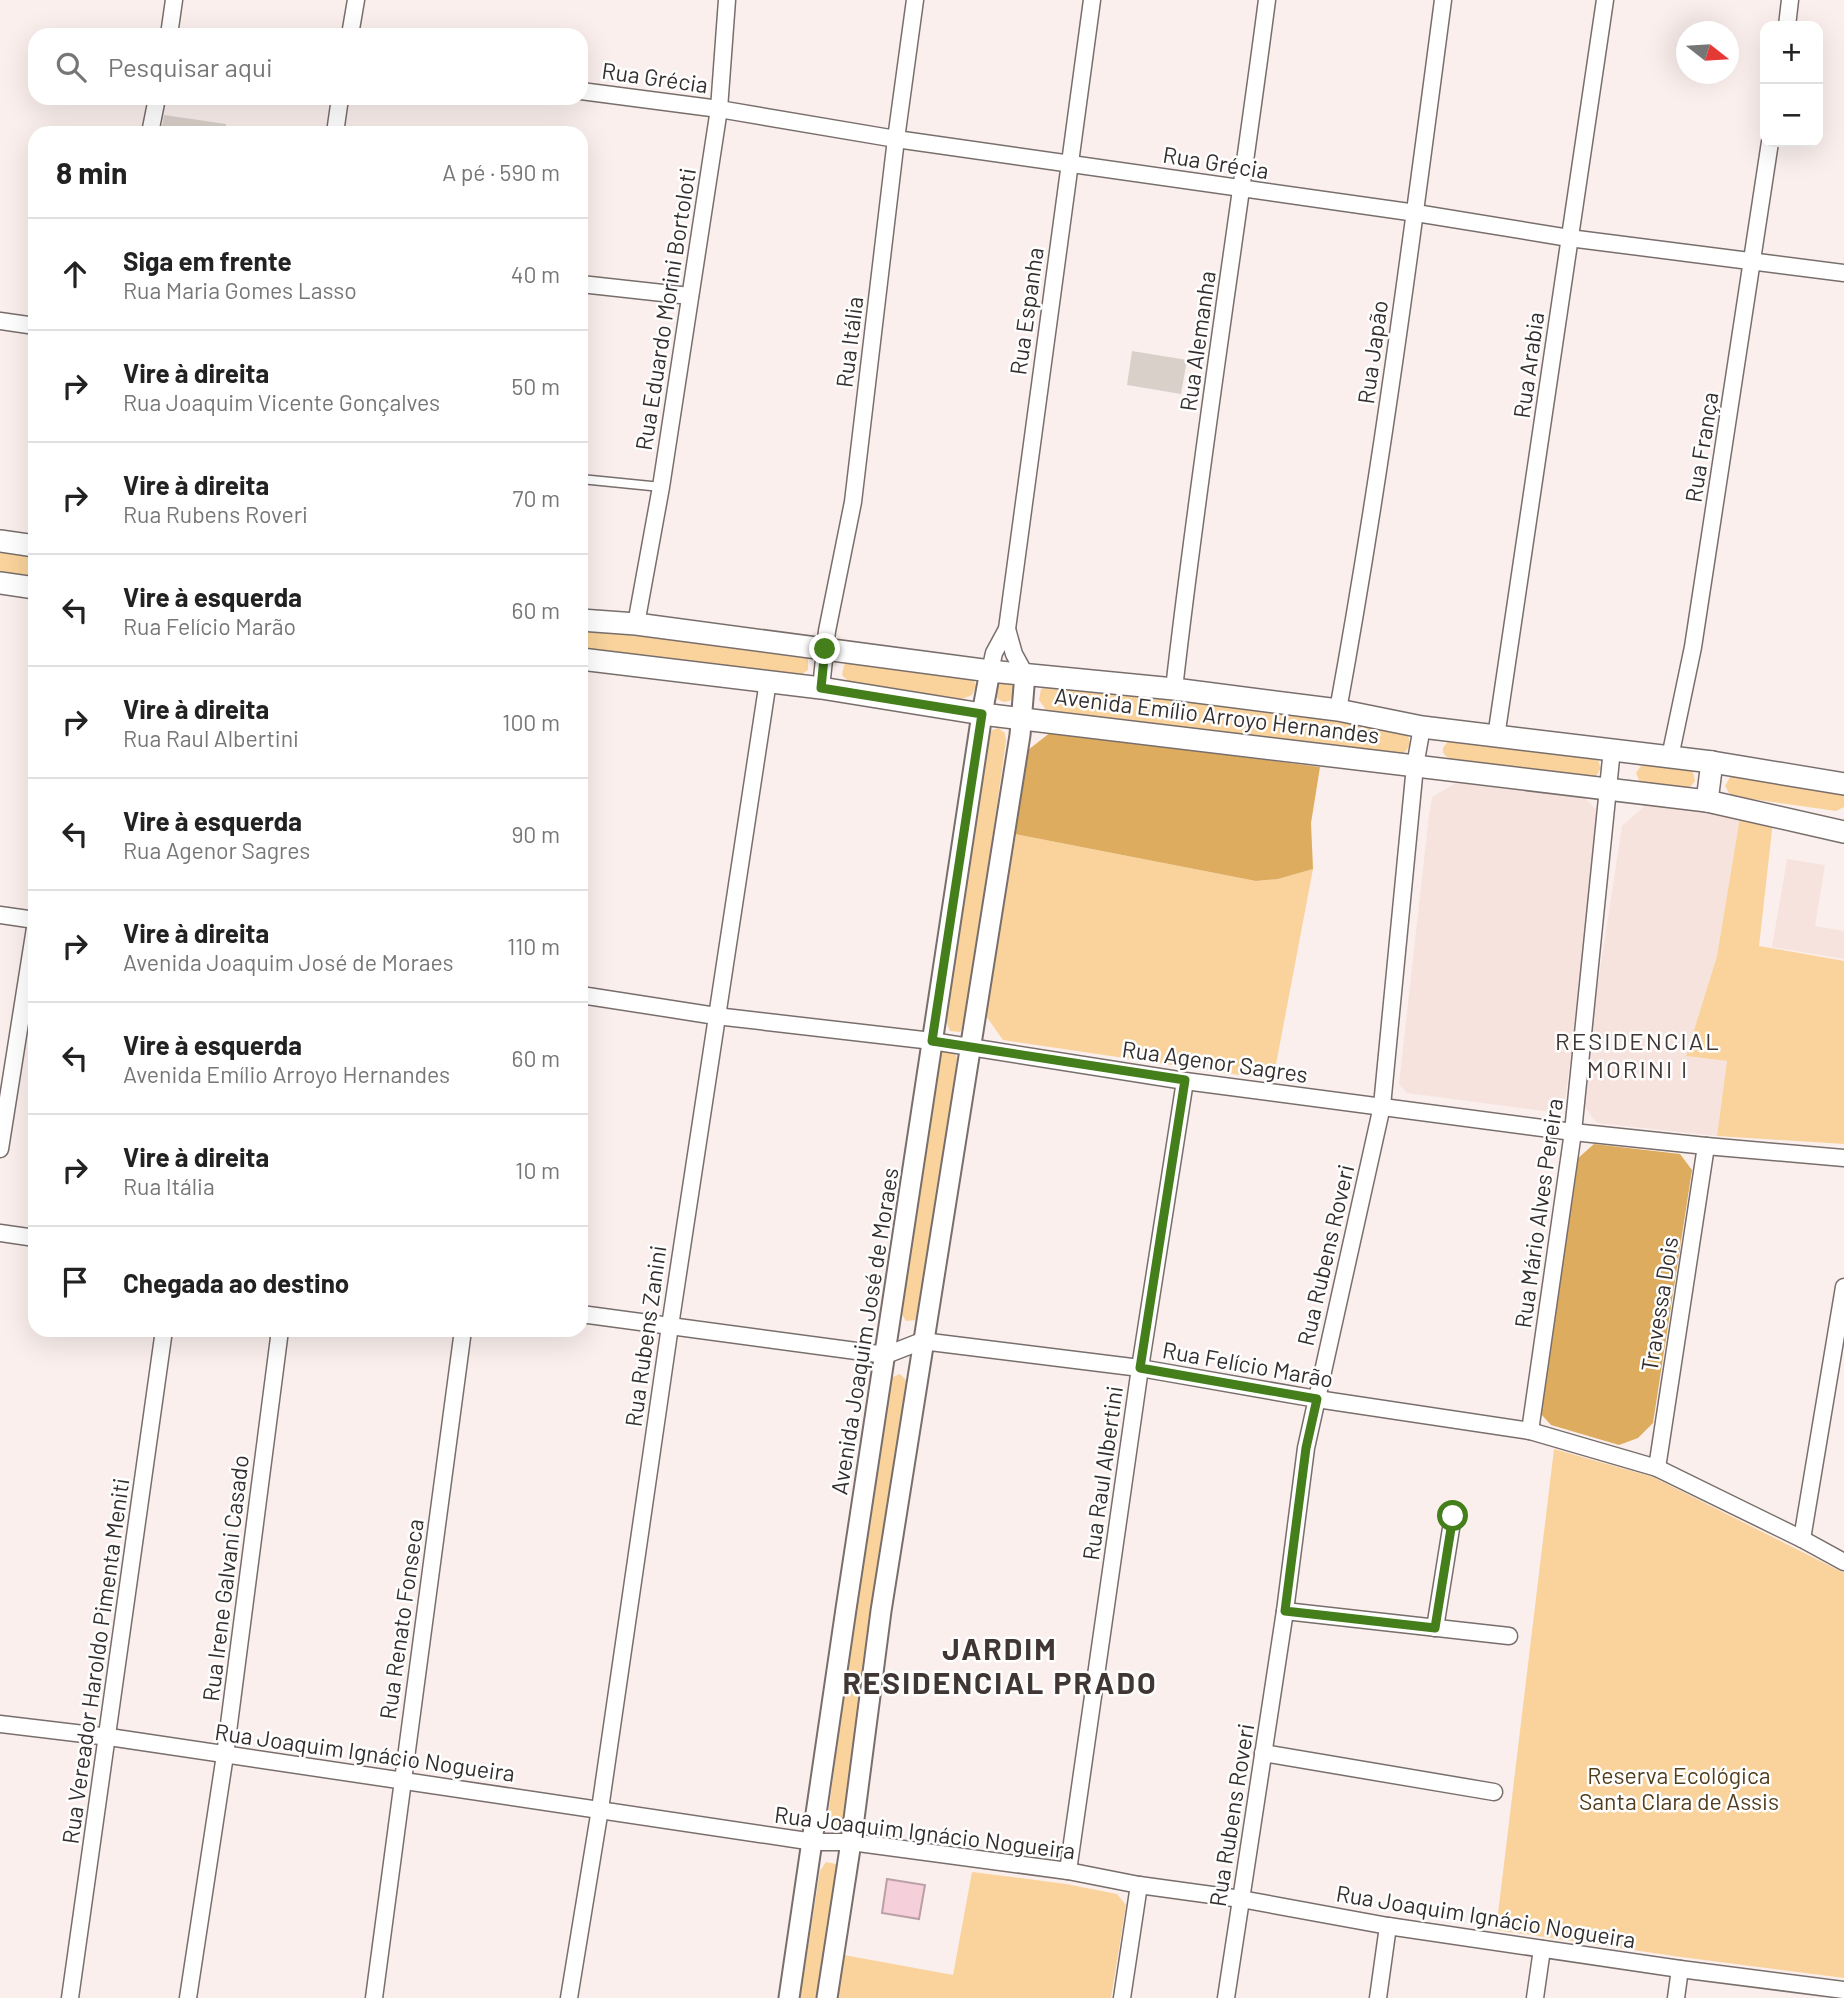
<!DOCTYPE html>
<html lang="pt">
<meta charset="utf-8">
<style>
:root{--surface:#fff;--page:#f6f6f6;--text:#222;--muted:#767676;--line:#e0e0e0}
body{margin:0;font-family:Barlow,sans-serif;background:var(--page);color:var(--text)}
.controls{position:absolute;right:21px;top:21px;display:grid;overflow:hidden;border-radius:14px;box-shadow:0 7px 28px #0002}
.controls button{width:63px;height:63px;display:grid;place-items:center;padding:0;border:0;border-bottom:2px solid var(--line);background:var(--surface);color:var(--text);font:35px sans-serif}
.compass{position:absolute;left:1676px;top:21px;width:63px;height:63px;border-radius:50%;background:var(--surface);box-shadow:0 7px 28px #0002;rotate:107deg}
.stop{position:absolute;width:21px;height:21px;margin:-16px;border:5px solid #447f1b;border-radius:50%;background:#fff}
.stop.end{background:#447f1b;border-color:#fff;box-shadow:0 2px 7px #0008}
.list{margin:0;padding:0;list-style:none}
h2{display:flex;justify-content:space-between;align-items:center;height:91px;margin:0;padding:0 28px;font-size:30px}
h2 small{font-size:23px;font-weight:400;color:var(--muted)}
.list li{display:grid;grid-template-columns:46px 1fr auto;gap:21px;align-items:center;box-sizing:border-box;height:112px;padding:0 28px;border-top:2px solid var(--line)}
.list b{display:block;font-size:26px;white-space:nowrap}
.list p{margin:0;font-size:23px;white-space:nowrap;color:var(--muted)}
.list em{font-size:23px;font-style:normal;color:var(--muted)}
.icon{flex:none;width:38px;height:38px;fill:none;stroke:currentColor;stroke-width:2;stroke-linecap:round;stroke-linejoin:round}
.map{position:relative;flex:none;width:1844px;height:1998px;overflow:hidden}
.search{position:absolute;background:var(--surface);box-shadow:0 7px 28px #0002;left:28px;top:28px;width:560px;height:77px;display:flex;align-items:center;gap:18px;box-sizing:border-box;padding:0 24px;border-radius:21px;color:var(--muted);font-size:26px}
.panel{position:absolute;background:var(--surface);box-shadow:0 7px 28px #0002;left:28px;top:126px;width:560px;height:1211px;border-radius:21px}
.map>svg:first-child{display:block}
.built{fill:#f7e3dd}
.green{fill:#f9d39b}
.forest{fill:#ddac5e}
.water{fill:#f5cfda;stroke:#bb9fa6;stroke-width:2}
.building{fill:#d9d0ca}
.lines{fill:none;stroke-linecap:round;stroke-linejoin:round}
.service-casing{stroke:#786e6b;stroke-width:11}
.minor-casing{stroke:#786e6b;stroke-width:19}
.tertiary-casing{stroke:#786e6b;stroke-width:23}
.secondary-casing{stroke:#786e6b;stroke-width:24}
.service{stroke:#fff;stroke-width:8}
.minor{stroke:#fff;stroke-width:16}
.tertiary{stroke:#fff;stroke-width:19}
.secondary{stroke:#fff;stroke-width:21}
.route{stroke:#447f1b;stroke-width:9}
.labels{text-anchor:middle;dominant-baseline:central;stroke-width:5;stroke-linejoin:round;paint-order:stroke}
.street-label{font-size:23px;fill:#342f2e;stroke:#fff}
.park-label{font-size:23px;fill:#513c1b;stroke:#fff}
.neighbourhood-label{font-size:24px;letter-spacing:2px;fill:#403735;stroke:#fff}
.district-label{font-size:30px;font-weight:bold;letter-spacing:2px;fill:#403735;stroke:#fff}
</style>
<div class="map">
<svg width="1844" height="1998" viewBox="0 0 1844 1998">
<rect width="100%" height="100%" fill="#faefec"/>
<g class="built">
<polygon points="1456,783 1583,796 1603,817 1565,1100 1551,1112 1407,1093 1399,1084 1429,815 1432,797"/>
<polygon points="1647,804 1740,817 1717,956 1686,1056 1727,1061 1717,1136 1597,1123 1583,1105 1591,1029 1622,826"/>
<polygon points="1787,859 1825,865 1815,926 1844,931 1844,959 1772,947"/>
</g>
<g class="green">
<polygon points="0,552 35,556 35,579 0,575"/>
<polygon points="594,626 797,652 808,659 808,670 799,676 593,653 581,646 582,634"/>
<polygon points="848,661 972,676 976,686 972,695 962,699 851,684 842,675 844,665"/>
<circle cx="1005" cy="692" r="10"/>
<path d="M1050,684L1337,718L1407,734C1412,743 1409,751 1400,755L1052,712L1046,710L1039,700L1041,689Z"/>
<polygon points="998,728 1005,733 1006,741 966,1024 960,1032 950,1031 946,1021 986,737 988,732"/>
<polygon points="1449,740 1597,758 1601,768 1596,776 1592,777 1451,761 1443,753 1443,748"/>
<polygon points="1645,764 1689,770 1693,772 1695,781 1688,790 1641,784 1636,773 1641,766"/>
<polygon points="1735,775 1844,792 1844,807 1836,811 1731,796 1725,786 1730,777"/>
<polygon points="1740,817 1773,821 1759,946 1844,961 1844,1144 1717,1136 1727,1061 1686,1056 1717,956"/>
<polygon points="1015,834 1256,881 1278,879 1313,869 1273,1080 1003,1040 986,1016"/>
<polygon points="944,1048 954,1050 957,1059 919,1315 916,1320 906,1321 901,1313 939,1057"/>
<polygon points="900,1374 907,1381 907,1386 846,1819 838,1826 829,1821 828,1816 855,1610 890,1378"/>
<polygon points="1554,1449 1653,1477 1844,1573 1844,1978 1681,1957 1496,1930"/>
<polygon points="826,1862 836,1864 838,1868 819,1998 800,1998 820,1871"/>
<polygon points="972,1872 1066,1884 1117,1894 1126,1905 1111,1998 838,1998 844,1955 953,1975"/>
</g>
<g class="forest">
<polygon points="1051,732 1320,767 1311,823 1313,869 1278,879 1256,881 1015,834 1028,750"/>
<polygon points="1594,1144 1680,1154 1692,1170 1653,1423 1638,1438 1619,1445 1551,1425 1540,1413 1576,1160"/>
</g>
<polygon class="water" points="887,1879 925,1885 919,1919 882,1913"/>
<g class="building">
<polygon points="164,115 226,124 225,133 161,133"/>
<polygon points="1132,351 1187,360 1181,394 1127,385"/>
</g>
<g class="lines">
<g class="service-casing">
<polyline id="service" points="581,479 661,487"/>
</g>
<g class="minor-casing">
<g id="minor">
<polyline points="1787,26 1790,0"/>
<polyline points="169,35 174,0"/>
<polyline points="350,35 356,0"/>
<polyline points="581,91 719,109 896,139 1416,213 1569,238 1844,273"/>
<polyline points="150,133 157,98"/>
<polyline points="335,133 340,98"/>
<polyline points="581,284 690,296"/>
<polyline points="0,321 35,326"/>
<polyline points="636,624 661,487 719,109 727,0"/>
<polyline points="1007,629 1014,654 1025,674"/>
<polyline points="990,671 994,653 1007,629 1092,0"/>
<polyline points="821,688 827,631 853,502 896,139 915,0"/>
<path d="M1174,689C1200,459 1237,230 1267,0"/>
<path d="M1338,710C1381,475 1412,237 1443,0"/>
<polyline points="1496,737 1605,0"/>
<polyline points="1670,757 1693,647 1770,142"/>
<polyline points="0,915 35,920"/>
<polyline points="581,995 716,1016 932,1041 1185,1081 1573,1132 1706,1146 1844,1158"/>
<polyline points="0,1149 35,928"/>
<polyline points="0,1233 35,1238"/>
<polyline points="581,1314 886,1355 922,1341 1140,1368 1317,1399 1530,1431 1657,1468 1802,1539 1844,1562"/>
<polyline points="1530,1431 1573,1132 1612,749"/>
<polyline points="1657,1468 1706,1146"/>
<polyline points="1802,1539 1844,1287"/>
<polyline points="1285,1611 1509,1636"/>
<polyline points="1435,1628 1453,1516"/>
<polyline points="0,1724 109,1737 814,1842 851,1842 1068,1871 1139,1885 1241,1899 1388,1926 1680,1969 1844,1990"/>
<polyline points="1263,1753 1494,1792"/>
<polyline points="1068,1871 1140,1368 1185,1081"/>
<polyline points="70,1998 164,1330"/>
<polyline points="188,1998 225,1755 280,1330"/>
<polyline points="374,1998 463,1330"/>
<polyline points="569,1998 600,1809 670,1326 768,681"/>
<polyline points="1122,1998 1139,1885"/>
<polyline points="1226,1998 1285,1611 1306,1448 1382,1106 1415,766 1422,727"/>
<polyline points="1378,1998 1388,1926"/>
<polyline points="1535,1998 1542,1949"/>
<polyline points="1676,1998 1680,1969"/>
</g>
</g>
<g class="tertiary-casing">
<g id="tertiary">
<polyline points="789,1998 846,1609 982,714 990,671"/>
<polyline points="827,1998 851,1842 881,1611 1020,735 1025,674"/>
</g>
</g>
<g class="secondary-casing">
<g id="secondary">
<polyline points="0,541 35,546"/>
<polyline points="0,583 35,588"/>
<polyline points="581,620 636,624 990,671 1174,689 1338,710 1422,727 1712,762 1844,784"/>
<polyline points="581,659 821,688 982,714 1707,801 1844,832"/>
<polyline points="1707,801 1712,762"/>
</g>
</g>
<use href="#service" class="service"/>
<use href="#minor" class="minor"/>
<use href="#tertiary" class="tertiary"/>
<use href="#secondary" class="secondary"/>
</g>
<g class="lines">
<polyline class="route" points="825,649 821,688 982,714 932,1041 1185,1080 1140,1368 1317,1399 1306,1448 1285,1611 1435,1628 1453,1516"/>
</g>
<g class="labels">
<g class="street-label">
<text transform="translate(655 77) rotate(8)">Rua Grécia</text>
<text transform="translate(1216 162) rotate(9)">Rua Grécia</text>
<text transform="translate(665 309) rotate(-81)">Rua Eduardo Morini Bortoloti</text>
<text transform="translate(1026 311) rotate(-82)">Rua Espanha</text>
<text transform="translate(1197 341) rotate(-82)">Rua Alemanha</text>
<text transform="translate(849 342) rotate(-83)">Rua Itália</text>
<text transform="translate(1372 352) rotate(-82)">Rua Japão</text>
<text transform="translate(1528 365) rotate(-82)">Rua Arabia</text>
<text transform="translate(1701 447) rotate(-81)">Rua França</text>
<text transform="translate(1217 715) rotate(7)">Avenida Emílio Arroyo Hernandes</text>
<text transform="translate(1215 1061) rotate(8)">Rua Agenor Sagres</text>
<text transform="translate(1538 1213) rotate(-82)">Rua Mário Alves Pereira</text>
<text transform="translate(1325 1255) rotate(-77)">Rua Rubens Roveri</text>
<text transform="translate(1659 1304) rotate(-81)">Travessa Dois</text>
<text transform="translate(864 1331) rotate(-81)">Avenida Joaquim José de Moraes</text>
<text transform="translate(645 1336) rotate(-82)">Rua Rubens Zanini</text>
<text transform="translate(1248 1364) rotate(10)">Rua Felício Marão</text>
<text transform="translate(1102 1473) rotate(-82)">Rua Raul Albertini</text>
<text transform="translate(225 1578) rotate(-83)">Rua Irene Galvani Casado</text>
<text transform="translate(401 1619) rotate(-82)">Rua Renato Fonseca</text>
<text transform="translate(95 1661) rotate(-82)">Rua Vereador Haroldo Pimenta Meniti</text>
<text transform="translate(365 1752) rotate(8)">Rua Joaquim Ignácio Nogueira</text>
<text transform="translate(1231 1815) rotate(-81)">Rua Rubens Roveri</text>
<text transform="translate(925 1832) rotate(7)">Rua Joaquim Ignácio Nogueira</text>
<text transform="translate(1486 1916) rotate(9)">Rua Joaquim Ignácio Nogueira</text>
</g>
<g class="park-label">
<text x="1679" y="1775">Reserva Ecológica<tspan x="1679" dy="26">Santa Clara de Assis</tspan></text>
</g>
<g class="neighbourhood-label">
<text x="1638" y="1040">RESIDENCIAL<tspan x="1638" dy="28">MORINI I</tspan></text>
</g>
<g class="district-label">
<text x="1000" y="1648">JARDIM<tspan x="1000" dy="34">RESIDENCIAL PRADO</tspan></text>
</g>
</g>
</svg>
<div class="controls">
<button>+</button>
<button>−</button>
</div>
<svg class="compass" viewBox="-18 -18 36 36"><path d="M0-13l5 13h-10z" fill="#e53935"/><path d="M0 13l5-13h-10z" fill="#767676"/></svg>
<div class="stop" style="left:1453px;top:1516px"></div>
<div class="stop end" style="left:825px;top:649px"></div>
<div class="search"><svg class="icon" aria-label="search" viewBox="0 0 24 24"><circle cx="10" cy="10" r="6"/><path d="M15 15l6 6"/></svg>Pesquisar aqui</div>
<section class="panel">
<h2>8 min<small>A pé · 590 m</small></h2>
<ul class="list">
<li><svg class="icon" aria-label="ahead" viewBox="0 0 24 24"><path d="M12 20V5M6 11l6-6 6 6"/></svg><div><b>Siga em frente</b><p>Rua Maria Gomes Lasso</p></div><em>40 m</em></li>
<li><svg class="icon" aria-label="right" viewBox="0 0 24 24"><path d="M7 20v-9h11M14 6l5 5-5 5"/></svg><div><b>Vire à direita</b><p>Rua Joaquim Vicente Gonçalves</p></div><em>50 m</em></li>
<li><svg class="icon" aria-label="right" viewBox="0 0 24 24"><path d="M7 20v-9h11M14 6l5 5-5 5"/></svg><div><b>Vire à direita</b><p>Rua Rubens Roveri</p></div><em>70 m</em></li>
<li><svg class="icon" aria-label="left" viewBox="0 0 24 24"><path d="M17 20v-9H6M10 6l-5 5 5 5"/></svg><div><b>Vire à esquerda</b><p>Rua Felício Marão</p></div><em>60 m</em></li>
<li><svg class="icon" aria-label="right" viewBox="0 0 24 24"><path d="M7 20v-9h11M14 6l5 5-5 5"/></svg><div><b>Vire à direita</b><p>Rua Raul Albertini</p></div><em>100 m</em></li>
<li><svg class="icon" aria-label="left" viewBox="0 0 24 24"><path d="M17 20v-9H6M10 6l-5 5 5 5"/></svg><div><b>Vire à esquerda</b><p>Rua Agenor Sagres</p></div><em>90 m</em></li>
<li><svg class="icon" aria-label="right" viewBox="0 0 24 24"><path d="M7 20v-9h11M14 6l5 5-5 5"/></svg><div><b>Vire à direita</b><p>Avenida Joaquim José de Moraes</p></div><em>110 m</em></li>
<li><svg class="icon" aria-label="left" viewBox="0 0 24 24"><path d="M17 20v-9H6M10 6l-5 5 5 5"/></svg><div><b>Vire à esquerda</b><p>Avenida Emílio Arroyo Hernandes</p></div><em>60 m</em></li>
<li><svg class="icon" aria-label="right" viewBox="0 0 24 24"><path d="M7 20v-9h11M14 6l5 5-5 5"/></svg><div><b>Vire à direita</b><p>Rua Itália</p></div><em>10 m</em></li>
<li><svg class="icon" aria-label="arrive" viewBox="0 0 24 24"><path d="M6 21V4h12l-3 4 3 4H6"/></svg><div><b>Chegada ao destino</b></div></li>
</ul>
</section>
</div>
